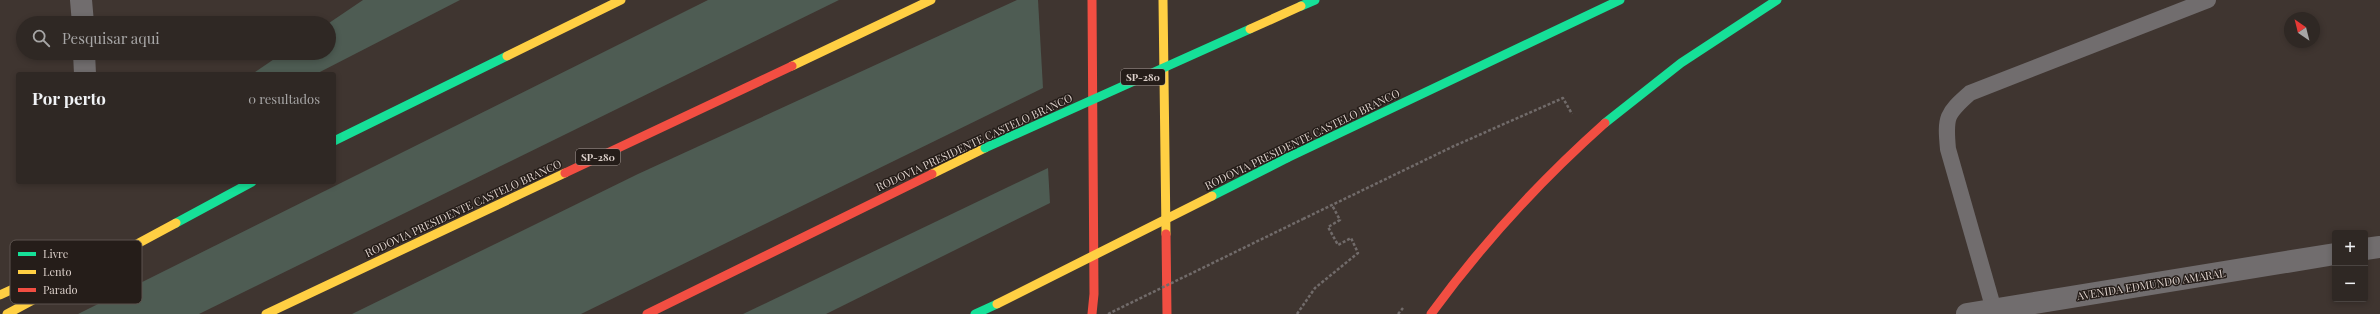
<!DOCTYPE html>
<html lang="pt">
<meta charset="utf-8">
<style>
:root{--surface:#2f2824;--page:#37302c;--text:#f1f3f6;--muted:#a7a6a6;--line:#4a4441}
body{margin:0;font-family:"Playfair Display",serif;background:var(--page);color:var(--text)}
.controls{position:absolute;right:12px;bottom:12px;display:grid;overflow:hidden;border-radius:4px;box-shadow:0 2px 6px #0003}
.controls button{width:36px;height:36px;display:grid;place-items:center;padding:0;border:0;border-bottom:1px solid var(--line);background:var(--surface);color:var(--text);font:20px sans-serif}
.compass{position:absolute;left:2284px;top:12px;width:36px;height:36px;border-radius:50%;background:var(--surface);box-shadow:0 2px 6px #0003;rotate:325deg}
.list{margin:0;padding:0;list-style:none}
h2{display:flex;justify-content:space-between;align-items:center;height:52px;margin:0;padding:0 16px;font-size:17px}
h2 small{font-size:13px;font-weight:400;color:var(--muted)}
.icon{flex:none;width:22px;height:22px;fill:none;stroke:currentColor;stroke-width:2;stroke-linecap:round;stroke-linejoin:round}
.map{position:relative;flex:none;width:2380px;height:314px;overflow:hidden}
.search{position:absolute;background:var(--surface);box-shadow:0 2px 6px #0003;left:16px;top:16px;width:320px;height:44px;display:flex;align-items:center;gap:10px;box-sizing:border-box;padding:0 14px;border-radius:22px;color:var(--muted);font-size:15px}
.panel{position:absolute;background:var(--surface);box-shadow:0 2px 6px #0003;left:16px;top:72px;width:320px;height:112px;border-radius:4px}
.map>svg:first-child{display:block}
.green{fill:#4e5c53}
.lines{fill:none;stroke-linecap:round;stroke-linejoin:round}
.path{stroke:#716b6a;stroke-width:2.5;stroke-dasharray:3 2;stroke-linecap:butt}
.lane{stroke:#716d6e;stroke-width:16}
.street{stroke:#716d6e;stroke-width:22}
.fast{stroke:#16e098;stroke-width:9}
.slow{stroke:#ffcf43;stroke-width:9}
.jam{stroke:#f24e42;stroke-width:9}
.path-bridge{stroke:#716b6a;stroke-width:2.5;stroke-dasharray:3 2;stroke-linecap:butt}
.fast-bridge{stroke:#16e098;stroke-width:9}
.slow-bridge{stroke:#ffcf43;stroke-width:9}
.labels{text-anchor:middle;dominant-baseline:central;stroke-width:3;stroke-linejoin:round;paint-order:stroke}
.shield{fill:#251d19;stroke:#a69b96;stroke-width:1}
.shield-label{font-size:10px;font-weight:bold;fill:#ddd1cb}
.street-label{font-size:11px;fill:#ddd1cb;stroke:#251d19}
.key{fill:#251d19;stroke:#5c534e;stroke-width:1}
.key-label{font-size:11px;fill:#ddd1cb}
</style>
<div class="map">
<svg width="2380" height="314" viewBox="0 0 2380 314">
<rect width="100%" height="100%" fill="#3f3530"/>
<g class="green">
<polygon points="363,0 460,0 316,74 252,74 283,53 329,53 329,23"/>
<polygon points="708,0 839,0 199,314 78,314"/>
<polygon points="1017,0 1038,0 1043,88 581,314 352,314 638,174"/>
<polygon points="1048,168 1050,203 826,314 743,314"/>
</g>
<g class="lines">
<g class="path">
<polyline points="1303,219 1454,146 1563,98 1572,114"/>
<polyline points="1297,314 1315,288 1358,253 1351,238 1338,245 1328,227 1340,220 1332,205"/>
<polyline points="1398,314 1403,308"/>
</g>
<path class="lane" d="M1994,310L1948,149C1945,117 1946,114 1970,93L2208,0"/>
<g class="street">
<polyline points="81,0 83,23"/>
<polyline points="84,53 85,74"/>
<polyline points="2365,249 2380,247"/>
<polyline points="1967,314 2335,254"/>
</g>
<g class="fast">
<polyline points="1301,6 1315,0"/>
<polyline points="1605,123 1681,63 1777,0"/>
<polyline points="334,141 507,56"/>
<polyline points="1287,158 1620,0"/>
<polyline points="176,223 252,182"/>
<polyline points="975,314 997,304"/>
</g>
<g class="slow">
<polyline points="1163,0 1166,234"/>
<polyline points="507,56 621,0"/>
<polyline points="792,66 931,0"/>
<polyline points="932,174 985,148"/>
<polyline points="0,295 94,252"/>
<polyline points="7,314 176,223"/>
<polyline points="266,314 565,173"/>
</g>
<g class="jam">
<polyline points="1092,0 1094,294 1092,314"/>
<polyline points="565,173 792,66"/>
<polyline points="1166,234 1167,314"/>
<polyline points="647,314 932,174"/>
<path d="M1431,314C1482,244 1540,181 1605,123"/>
</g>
<polyline class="path-bridge" points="1108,314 1303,219"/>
<g class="fast-bridge">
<polyline points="985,148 1250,29"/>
<polyline points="1212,196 1287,158"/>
</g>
<g class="slow-bridge">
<polyline points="1250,29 1301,6"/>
<polyline points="997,304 1212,196"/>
</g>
</g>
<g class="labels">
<g class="shield">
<rect x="1121" y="69" width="44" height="16" rx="3"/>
<rect x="576" y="149" width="44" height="16" rx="3"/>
</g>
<g class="shield-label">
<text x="1143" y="77">SP-280</text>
<text x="598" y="157">SP-280</text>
</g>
<g class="street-label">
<text transform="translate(1302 139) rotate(-26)">RODOVIA PRESIDENTE CASTELO BRANCO</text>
<text transform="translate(974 142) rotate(-25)">RODOVIA PRESIDENTE CASTELO BRANCO</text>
<text transform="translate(463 208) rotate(-25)">RODOVIA PRESIDENTE CASTELO BRANCO</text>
<text transform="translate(2151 284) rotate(-9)">AVENIDA EDMUNDO AMARAL</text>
</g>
</g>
<rect x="10" y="240" width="132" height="64" rx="6" class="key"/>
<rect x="18" y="252" width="18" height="4" fill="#16e098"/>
<rect x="18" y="270" width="18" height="4" fill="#ffcf43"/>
<rect x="18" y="288" width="18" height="4" fill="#f24e42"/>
<g class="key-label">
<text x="43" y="258">Livre</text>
<text x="43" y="276">Lento</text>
<text x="43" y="294">Parado</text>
</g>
</svg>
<div class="controls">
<button>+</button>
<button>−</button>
</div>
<svg class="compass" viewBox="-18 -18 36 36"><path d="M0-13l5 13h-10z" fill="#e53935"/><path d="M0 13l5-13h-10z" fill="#a7a6a6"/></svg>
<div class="search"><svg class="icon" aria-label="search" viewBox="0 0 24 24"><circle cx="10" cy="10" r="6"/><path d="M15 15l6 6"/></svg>Pesquisar aqui</div>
<section class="panel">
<h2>Por perto<small>0 resultados</small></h2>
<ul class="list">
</ul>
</section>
</div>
